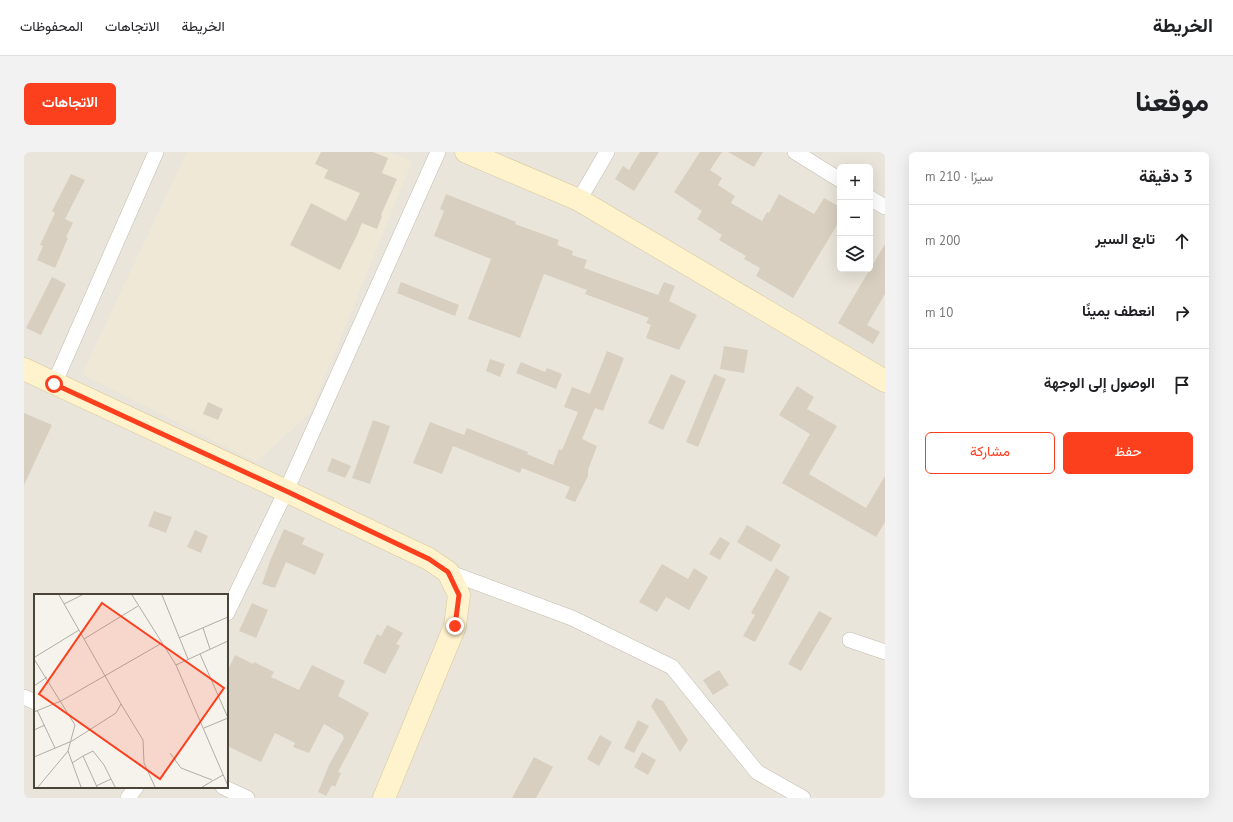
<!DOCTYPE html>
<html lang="ar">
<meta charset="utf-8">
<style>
:root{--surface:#fff;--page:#f2f2f2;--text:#202124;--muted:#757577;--line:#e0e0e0;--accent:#fc3f1d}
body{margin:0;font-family:"PT Sans",Vazirmatn,sans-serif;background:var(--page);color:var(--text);direction:rtl}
.controls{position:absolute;right:12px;top:12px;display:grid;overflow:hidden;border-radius:6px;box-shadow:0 4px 16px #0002}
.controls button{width:36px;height:36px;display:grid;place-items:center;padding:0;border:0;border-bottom:1px solid var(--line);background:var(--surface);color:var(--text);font:20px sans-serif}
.stop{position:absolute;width:12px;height:12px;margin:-9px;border:3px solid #fc3f1d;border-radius:50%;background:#fff}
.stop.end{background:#fc3f1d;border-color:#fff;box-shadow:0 1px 4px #0008}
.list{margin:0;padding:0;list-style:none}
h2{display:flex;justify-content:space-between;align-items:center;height:52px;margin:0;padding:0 16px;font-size:17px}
h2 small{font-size:13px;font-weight:400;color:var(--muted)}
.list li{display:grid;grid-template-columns:26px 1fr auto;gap:12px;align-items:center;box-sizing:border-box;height:72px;padding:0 16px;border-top:1px solid var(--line)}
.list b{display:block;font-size:15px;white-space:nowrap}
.list em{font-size:13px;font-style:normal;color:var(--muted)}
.actions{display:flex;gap:8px;padding:12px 16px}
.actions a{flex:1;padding:9px 0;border:1px solid var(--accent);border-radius:6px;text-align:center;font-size:14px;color:var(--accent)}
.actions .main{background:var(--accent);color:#fff}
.icon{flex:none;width:22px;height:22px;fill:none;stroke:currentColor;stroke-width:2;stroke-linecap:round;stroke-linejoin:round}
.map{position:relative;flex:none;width:861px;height:646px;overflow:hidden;direction:ltr;border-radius:6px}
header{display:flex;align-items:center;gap:24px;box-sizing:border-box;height:56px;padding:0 20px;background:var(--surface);border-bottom:1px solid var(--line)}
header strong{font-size:19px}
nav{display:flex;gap:22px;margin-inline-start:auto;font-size:14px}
.intro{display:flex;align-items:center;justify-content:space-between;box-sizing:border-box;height:96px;padding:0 24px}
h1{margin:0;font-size:28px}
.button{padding:10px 18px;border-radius:6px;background:var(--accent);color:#fff;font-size:14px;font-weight:700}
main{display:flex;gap:24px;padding:0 24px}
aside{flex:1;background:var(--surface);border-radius:6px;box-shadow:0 4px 16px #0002}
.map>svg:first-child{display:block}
.residential{fill:#eae5da;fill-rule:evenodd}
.education{fill:#efe8d6}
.building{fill:#d8cfc1}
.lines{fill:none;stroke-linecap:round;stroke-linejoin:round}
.street-casing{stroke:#c2bbae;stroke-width:16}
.secondary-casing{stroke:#d6c79b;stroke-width:23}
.street{stroke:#fff;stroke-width:15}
.secondary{stroke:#fff3cd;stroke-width:22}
.route{stroke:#fc3f1d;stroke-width:5}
.inset-road{fill:none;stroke:#b2ada4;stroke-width:1}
.view{fill:#fc3f1d;fill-opacity:0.15;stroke:#fc3f1d;stroke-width:2}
.inset-edge{fill:none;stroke:#4b4439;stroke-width:2}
</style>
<header>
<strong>الخريطة</strong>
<nav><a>الخريطة</a><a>الاتجاهات</a><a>المحفوظات</a></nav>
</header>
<div class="intro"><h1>موقعنا</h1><a class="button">الاتجاهات</a></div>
<main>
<aside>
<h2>3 دقيقة<small>سيرًا · 210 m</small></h2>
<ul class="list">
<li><svg class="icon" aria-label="ahead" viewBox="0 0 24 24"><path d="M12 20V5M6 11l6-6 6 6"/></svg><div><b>تابع السير</b></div><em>200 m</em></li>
<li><svg class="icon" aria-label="right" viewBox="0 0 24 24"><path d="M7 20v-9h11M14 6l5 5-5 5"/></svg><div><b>انعطف يمينًا</b></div><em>10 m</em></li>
<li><svg class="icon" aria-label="arrive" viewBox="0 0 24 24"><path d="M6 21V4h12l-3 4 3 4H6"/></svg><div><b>الوصول إلى الوجهة</b></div></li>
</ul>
<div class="actions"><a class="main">حفظ</a><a>مشاركة</a></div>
</aside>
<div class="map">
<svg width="861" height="646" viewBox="0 0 861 646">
<rect width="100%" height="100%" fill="#f6f3ec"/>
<path class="residential" d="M0,0H861V646H0ZM816,15H846V117H816ZM11,443H203V635H11Z"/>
<polygon class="education" points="163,0 366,0 388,10 286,261 232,310 58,222"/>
<g class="building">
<polygon points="297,0 349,0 364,6 358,21 373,27 357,63 358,64 353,77 338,71 333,83 316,118 266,93 287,51 322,69 323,66 324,66 336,41 300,26 304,18 291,12"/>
<polygon points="616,0 635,0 610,39 591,27 599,14 605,18"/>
<polygon points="676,0 698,0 686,18 698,26 694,33 711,44 707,51 738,69 743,60 745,61 755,42 790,62 800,46 816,55 816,68 769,146 732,124 736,116 720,107 722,104 695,88 698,83 673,67 678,59 650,40"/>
<polygon points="704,0 739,0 730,15"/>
<polygon points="47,22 61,28 41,67 49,71 42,85 44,86 31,116 13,108 19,94 16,93 31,61 28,59"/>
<polygon points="422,42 492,70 491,72 535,88 533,93 549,99 548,103 563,108 560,116 634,143 640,130 651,134 645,149 673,163 655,198 622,186 627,173 622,171 625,166 561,142 563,138 520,122 496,186 444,167 467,107 410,84 420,59 416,57"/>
<polygon points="861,92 861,142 843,173 856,180 849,192 814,171"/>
<polygon points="28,125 42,132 17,183 2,176"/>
<polygon points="377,130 435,153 431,164 373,141"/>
<polygon points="700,194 724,198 720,221 696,217"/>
<polygon points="583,199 600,206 579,259 571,256 558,287 573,294 564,318 564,324 551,350 541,346 546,335 498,316 496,321 429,294 418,322 389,311 406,270 440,283 443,276 504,300 503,302 529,313 535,297 538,298 554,260 540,255 548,235 566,242"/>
<polygon points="466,207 481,212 476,225 462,219"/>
<polygon points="497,210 521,220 523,216 538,222 532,237 492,221"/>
<polygon points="647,222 662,229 639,278 624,271"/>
<polygon points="690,222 702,227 674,295 662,290"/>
<polygon points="773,234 790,245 783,257 813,274 785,322 842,356 861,324 861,370 852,385 758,331 786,282 755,263"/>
<polygon points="184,250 199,257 194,268 179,262"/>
<polygon points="0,261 28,273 0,333"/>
<polygon points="349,268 366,274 346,332 328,326"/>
<polygon points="308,306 327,314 321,326 303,319"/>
<polygon points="130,359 148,365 142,381 124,374"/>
<polygon points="723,373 757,393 747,410 713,390"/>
<polygon points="260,377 281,386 278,392 300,402 291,423 262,410 251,436 238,432 246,409"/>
<polygon points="171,378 184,384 177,401 163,395"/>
<polygon points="696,385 706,391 696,408 685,402"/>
<polygon points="638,412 664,427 670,416 684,425 665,458 642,445 633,460 615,450"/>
<polygon points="752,416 766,425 731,490 719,484 731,463 727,461"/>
<polygon points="228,451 244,458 232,486 215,479"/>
<polygon points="795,459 808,466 777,519 764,512"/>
<polygon points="363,473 379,481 372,492 376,494 361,522 339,511 353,482 357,484"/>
<polygon points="211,503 229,512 230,510 250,520 247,525 275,538 288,513 321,529 314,544 345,561 314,620 317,621 311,635 308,633 302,644 294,640 305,613 320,586 319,585 319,583 300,572 285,601 269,595 271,591 251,581 237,610 203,594 203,520"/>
<polygon points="695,518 705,533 689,543 679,528"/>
<polygon points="632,546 639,549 664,588 656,600 627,554"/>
<polygon points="614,568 625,574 610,601 600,596"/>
<polygon points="576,583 588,590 575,614 563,607"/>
<polygon points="618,600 632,608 624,623 610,615"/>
<polygon points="510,605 529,615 512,646 488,646"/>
</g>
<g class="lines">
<g class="street-casing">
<g id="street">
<polyline points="771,0 816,28"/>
<polyline points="846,46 861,55"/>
<polyline points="555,48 583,0"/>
<polyline points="30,232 132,0"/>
<polyline points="424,420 548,466 648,515 733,620 779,646"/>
<polyline points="203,461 262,339 414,0"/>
<polyline points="826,488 861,500"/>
<polyline points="0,545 11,550"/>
<polyline points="199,635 223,646"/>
<polyline points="104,646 112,635"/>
</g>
</g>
<g class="secondary-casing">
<g id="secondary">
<polyline points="442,0 555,48 861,229"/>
<polyline points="0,217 262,339 405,407 424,420 435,443 431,474 360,646"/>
</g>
</g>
<use href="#street" class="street"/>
<use href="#secondary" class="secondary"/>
</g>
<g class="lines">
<polyline class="route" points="30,232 262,339 405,407 424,420 435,443 431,474"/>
</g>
<g transform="translate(10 442)">
<rect width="194" height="194" fill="#f6f3ec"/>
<path class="inset-road" d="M98,1L142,71L194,192M128,1L154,65M30,10L48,1M169,34L176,55M145,44L194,23M50,45L104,12M166,60L194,124M1,63L45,36M0,65L41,131L34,157L4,193M142,71L194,47M0,92L13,83M87,110L109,146L110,169L121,193M3,116L21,154M0,118L27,107L128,49M170,134L194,124M0,136L11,131M34,157L47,193M136,159L147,174L178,186M0,163L38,147L82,119L87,110L25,1M38,169L49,162M62,192L77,185M63,193L49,162L59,157L70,171L81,193M168,193L189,181"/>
<path class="view" d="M68,9L190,94L126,185L5,100Z"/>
<rect width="194" height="194" class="inset-edge"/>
</g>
</svg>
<div class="controls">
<button>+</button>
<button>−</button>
<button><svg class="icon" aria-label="layers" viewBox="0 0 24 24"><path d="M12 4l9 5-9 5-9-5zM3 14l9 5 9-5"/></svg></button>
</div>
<div class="stop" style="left:30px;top:232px"></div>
<div class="stop end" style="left:431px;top:474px"></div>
</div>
</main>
